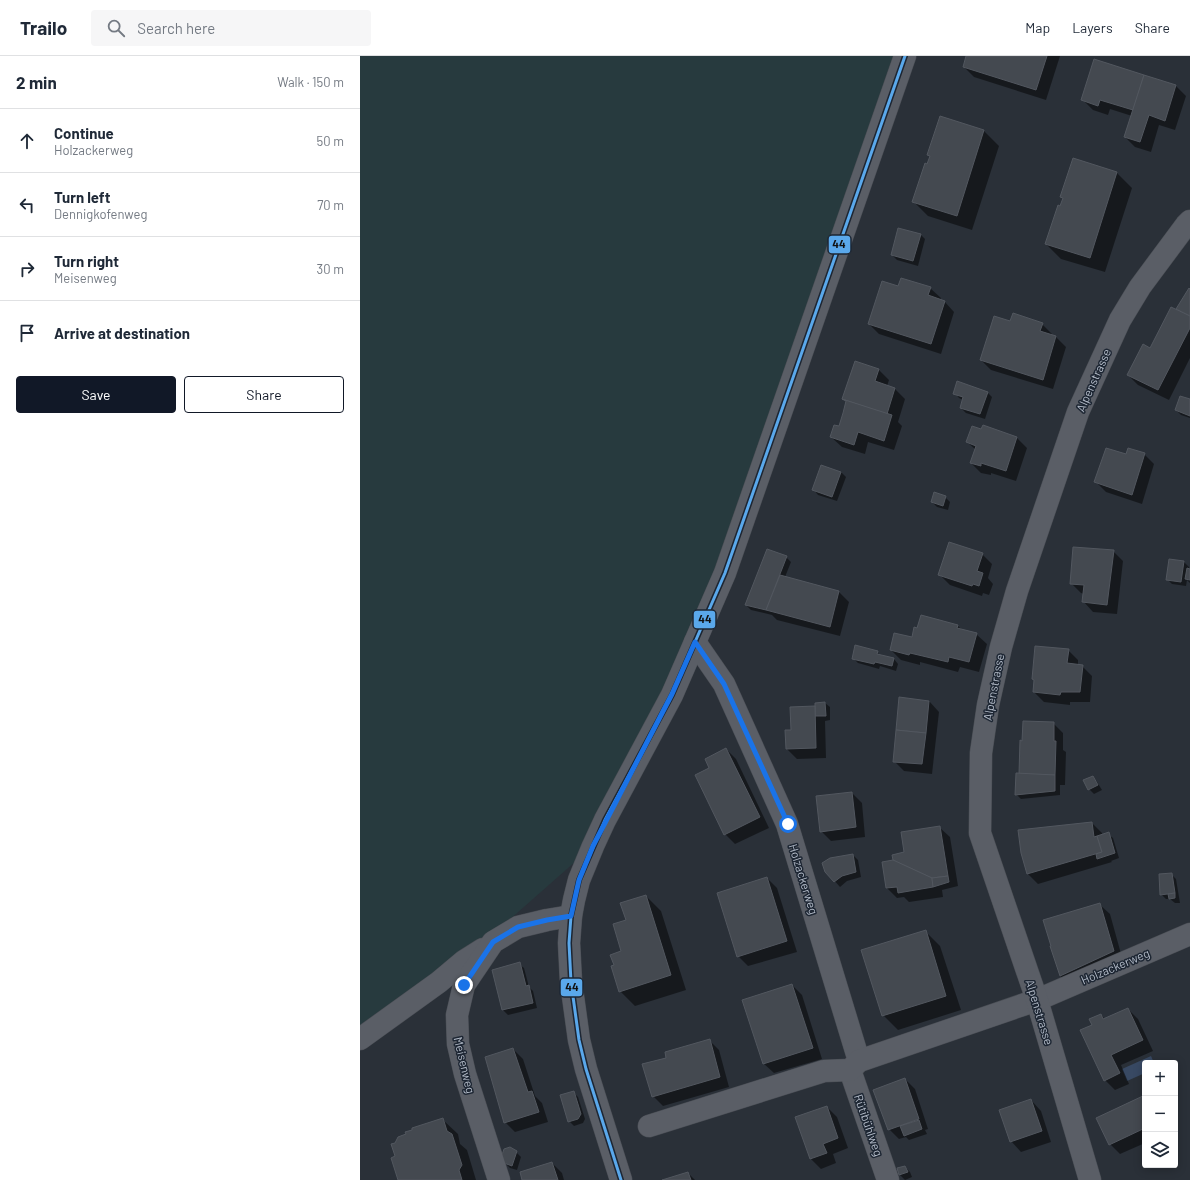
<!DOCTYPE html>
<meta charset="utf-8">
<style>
:root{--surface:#fff;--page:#f6f6f7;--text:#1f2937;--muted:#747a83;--line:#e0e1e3;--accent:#111827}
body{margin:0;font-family:Barlow,sans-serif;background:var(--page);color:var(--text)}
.controls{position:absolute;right:12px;bottom:12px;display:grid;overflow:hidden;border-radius:4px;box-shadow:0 2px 10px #0003}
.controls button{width:36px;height:36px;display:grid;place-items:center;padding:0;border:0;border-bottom:1px solid var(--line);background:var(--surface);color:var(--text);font:20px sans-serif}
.stop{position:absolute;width:12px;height:12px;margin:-9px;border:3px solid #1a73e8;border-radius:50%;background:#fff}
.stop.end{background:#1a73e8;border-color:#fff;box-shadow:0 1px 4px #0008}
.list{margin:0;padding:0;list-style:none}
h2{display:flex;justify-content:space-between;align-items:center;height:52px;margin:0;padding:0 16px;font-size:17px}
h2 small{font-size:13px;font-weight:400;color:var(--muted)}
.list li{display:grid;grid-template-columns:26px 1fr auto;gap:12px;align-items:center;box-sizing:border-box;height:64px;padding:0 16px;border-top:1px solid var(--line)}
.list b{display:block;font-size:15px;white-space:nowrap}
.list p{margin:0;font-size:13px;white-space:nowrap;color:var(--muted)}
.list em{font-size:13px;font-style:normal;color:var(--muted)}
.actions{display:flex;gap:8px;padding:12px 16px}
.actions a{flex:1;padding:9px 0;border:1px solid var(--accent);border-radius:4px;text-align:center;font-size:14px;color:var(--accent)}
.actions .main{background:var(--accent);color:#fff}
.icon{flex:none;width:22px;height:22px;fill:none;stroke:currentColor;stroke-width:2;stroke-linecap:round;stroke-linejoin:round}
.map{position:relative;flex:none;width:830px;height:1124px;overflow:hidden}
header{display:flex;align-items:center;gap:24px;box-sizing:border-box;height:56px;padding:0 20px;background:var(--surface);border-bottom:1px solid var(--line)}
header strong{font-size:19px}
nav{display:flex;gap:22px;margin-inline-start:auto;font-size:14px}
.search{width:280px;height:36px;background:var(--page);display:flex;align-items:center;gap:10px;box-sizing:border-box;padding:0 14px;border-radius:4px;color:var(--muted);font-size:15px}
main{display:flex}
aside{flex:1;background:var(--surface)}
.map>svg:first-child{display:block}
.green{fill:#273a3e}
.water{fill:#384963}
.shadow{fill:#0007}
.building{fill:#444950;stroke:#52575f}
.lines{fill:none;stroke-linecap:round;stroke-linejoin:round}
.minor-casing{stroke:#484c53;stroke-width:23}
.minor{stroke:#5a5e66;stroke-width:22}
.bus-1-casing{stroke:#1d2633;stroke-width:6}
.bus-1{stroke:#5aa8eb;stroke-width:3}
.route{stroke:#1a73e8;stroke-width:5}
.labels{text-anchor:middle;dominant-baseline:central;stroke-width:3;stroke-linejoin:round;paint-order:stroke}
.street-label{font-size:12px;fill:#b4bcc9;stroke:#1d2633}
.line-badge{stroke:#1d2633;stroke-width:1.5}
.pale-badge-label{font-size:11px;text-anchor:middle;font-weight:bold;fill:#111}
</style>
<header>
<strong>Trailo</strong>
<div class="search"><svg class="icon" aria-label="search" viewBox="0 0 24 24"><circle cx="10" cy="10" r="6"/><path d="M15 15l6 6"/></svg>Search here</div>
<nav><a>Map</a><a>Layers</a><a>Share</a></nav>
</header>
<main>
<aside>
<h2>2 min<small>Walk · 150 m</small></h2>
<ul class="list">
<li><svg class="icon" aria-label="ahead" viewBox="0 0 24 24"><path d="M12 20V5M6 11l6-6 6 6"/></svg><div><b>Continue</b><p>Holzackerweg</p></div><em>50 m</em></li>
<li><svg class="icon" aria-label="left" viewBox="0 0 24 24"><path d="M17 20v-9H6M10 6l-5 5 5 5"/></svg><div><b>Turn left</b><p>Dennigkofenweg</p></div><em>70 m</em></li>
<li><svg class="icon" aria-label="right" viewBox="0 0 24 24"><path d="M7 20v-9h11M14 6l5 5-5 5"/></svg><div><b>Turn right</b><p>Meisenweg</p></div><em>30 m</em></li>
<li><svg class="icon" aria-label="arrive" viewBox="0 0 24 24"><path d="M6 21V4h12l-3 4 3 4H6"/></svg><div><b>Arrive at destination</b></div></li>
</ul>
<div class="actions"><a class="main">Save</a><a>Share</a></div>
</aside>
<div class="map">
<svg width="830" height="1124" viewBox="0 0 830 1124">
<rect width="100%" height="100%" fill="#2a3038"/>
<polygon class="green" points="0,0 543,0 385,462 233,790 79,926 0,980"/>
<polygon class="water" points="791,1000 794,1007 785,1007 785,1017 767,1025 762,1013"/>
<g class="shadow">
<polygon points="607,0 700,0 686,44 614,21 604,11"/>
<polygon points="816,30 826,40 815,74 799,69 791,96 775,91 765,81 772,60 750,53 748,59 733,54 723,44"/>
<polygon points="580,61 624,75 639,90 612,174 568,160 554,146 571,101 568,98"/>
<polygon points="713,103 757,117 772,132 745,216 701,203 686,188 701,151 704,143 701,141"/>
<polygon points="560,178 565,183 558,210 537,204 532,199"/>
<polygon points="539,231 570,232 581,242 580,244 584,245 594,256 581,298 519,278 509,268"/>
<polygon points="829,234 830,235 830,302 809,344 778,329 768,319 791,293"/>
<polygon points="651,267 682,268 692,278 692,280 696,281 706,291 693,333 631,314 621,304"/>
<polygon points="519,314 529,324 527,330 535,333 545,343 538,366 542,370 534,394 508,386 505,398 482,391 471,381 479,371 487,347 483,343"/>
<polygon points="627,336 632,341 625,363 606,357 601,352 603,344 599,342 595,337"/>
<polygon points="830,345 830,362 821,359 816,354"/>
<polygon points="623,370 657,382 667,392 656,425 631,417 631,419 621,417 611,407 616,394 607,386 622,374"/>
<polygon points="784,398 794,408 782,448 746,436 736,426 767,400"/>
<polygon points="481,416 486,421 477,445 458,439 454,434"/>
<polygon points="585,441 590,446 588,454 577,451 572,446"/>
<polygon points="753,495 763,505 757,558 733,556 723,545 724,538 721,537 711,527"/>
<polygon points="622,498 632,508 628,522 633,528 629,539 623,537 622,540 590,529 580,519"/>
<polygon points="426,501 431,506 425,521 479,536 489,546 480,580 417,564 412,559 391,554 386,549"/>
<polygon points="810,504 824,506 829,511 830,527 827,524 826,530 812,528 807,523"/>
<polygon points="597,569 602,574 616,578 627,588 619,616 600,611 598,616 560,606 560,609 541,604 531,594 552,582"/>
<polygon points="708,594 718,604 718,609 722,610 732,620 730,646 710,646 710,649 684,646 674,636 675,625 673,623"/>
<polygon points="517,596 520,599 534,603 538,608 536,615 520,610 519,613 498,607 493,602"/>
<polygon points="569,645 579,656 572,718 544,715 534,705"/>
<polygon points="465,647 470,651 470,664 465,665 466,702 437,703 427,693 432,674 456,651"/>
<polygon points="693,667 703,677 703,694 706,696 705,729 700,729 700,739 661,743 656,738 660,719 663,686"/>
<polygon points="366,693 376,703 409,772 375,788 365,778 351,713"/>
<polygon points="733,721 737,726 742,734 734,738 729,733"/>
<polygon points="492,737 502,747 505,781 471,785 461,775"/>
<polygon points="732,767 742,777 742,779 748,778 753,782 759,802 751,805 752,806 678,828 668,818"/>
<polygon points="579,771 590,781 598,830 582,834 583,841 549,846 544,841 537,842 527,832 523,807 534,805"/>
<polygon points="493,799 498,804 501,821 487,825 480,831 466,815"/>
<polygon points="811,818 816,823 820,847 815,847 810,843 806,843 801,838"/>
<polygon points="407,822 417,832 437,896 388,910 378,900"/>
<polygon points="286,840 301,855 326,934 275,950 260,935 255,910 263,896 267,865"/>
<polygon points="739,848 750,858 763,905 711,930 700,920"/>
<polygon points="565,875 580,890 601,954 538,974 523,959"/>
<polygon points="159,908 164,912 169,931 173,935 177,952 148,959 143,954"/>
<polygon points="432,929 442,939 462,1003 414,1017 403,1007"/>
<polygon points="768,953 778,963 793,995 761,1009 769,1028 755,1034 745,1024 733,969 741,959 745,963"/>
<polygon points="349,984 359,994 369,1031 303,1050 293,1040 308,1002"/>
<polygon points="153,993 163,1003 175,1040 182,1047 188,1066 155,1076 145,1066"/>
<polygon points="545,1023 555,1033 568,1073 565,1074 567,1078 549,1084 546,1081 539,1083 529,1073"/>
<polygon points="213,1036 218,1041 225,1063 223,1067 214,1070 209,1065"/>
<polygon points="785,1040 785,1087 760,1098 750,1088"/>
<polygon points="671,1044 681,1055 691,1086 661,1096 651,1085"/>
<polygon points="467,1051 477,1061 488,1092 473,1098 476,1107 461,1113 451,1103"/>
<polygon points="83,1064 98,1078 100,1088 107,1094 116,1124 39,1124"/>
<polygon points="156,1096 161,1101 157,1114 150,1112 145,1107"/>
<polygon points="192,1107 202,1117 204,1124 163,1124"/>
<polygon points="545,1111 550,1116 552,1121 545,1124 540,1119 538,1113"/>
<polygon points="328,1117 335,1124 305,1124"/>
</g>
<g class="building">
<polygon points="606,0 687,0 676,34 603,11"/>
<polygon points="734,3 784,19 773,54 740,44 738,50 721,44"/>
<polygon points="784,19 816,29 805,65 789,59 780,86 764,81"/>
<polygon points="580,60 624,74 597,160 552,146 565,107 567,108 570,100 567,99"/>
<polygon points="713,102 757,116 730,202 685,188 698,149 700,150 703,142 700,141"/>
<polygon points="538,172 561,178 553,205 531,199"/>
<polygon points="541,222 571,231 568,239 585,245 571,288 508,268 522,225 538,230"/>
<polygon points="829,232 830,233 830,260 816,253"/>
<polygon points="811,251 830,260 830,272 798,334 767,319 783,288 790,292"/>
<polygon points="653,257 683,267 680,275 696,280 683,324 620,304 634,260 650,265"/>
<polygon points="495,305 519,313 515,325 535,332 527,358 482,343"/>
<polygon points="597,325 628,336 620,358 600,352 603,341 593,338"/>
<polygon points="820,340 830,343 830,360 815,354"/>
<polygon points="482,343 532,359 524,385 498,376 494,389 470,381 474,369 479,370 483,357 486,345"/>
<polygon points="623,369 657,381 646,415 621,407 621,410 610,407 616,390 606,386 612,370 621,373"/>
<polygon points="746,392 766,398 768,392 785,397 772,439 734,426"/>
<polygon points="461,409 481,416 472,441 452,434"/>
<polygon points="574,436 586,440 583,450 571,446"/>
<polygon points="589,486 623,497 617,515 623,517 619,530 613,528 612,530 578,519"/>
<polygon points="713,491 754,494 747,549 722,546 724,529 710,528"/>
<polygon points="407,493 427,500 406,554 385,549"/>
<polygon points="809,503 824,505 821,526 806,524"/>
<polygon points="827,512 830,513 830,524 825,523"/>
<polygon points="420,519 479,535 470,571 406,554"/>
<polygon points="561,559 598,569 597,572 617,577 609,606 589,601 588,606 550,597 549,599 530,594 534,577 552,581 554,571 557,572"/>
<polygon points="495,589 518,595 517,598 534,602 532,610 515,606 514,608 492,603"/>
<polygon points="675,590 709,593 707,607 723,609 720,636 701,636 700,639 673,636 674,624 672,623"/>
<polygon points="539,641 569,645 566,677 536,674"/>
<polygon points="465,646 466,660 455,660 455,647"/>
<polygon points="455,650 456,692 426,693 425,674 431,674 430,651"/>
<polygon points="663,665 694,666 694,685 696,685 695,719 659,718 660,684 662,685"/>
<polygon points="536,674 566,677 562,708 533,706"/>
<polygon points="366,692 400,761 364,779 335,719 349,712 345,703"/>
<polygon points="656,717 695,719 695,735 655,739"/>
<polygon points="733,720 738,729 728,734 723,724"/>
<polygon points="492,736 496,771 460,776 456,740"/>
<polygon points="732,766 734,781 737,780 742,796 667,818 661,797 658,774"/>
<polygon points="580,770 588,820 572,822 533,804 532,799 544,796 541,776"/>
<polygon points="749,776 755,797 737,803 736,798 742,796 737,780"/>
<polygon points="493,798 496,816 482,820 474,826 465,816 462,807 470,802"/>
<polygon points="533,804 572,822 573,831 538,837 537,831 526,832 522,806"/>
<polygon points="812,817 815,837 800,839 799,818"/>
<polygon points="588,820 589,826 573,831 572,822"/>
<polygon points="407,821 427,885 377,901 357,837"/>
<polygon points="815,837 815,842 809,843 808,838"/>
<polygon points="286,839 311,919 259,936 251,910 254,909 250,899 261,895 253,868 266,864 260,847"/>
<polygon points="740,847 754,895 700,920 690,890 691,890 683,864"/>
<polygon points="566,874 586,940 522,960 501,894"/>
<polygon points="160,906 166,930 169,929 173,947 142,954 132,914"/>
<polygon points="432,928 453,992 403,1008 382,944"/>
<polygon points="768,952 783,984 751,999 760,1017 744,1025 720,974 732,969 729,963 741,958 743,963"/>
<polygon points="350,983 360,1021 292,1041 282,1008 306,1002 305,996"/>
<polygon points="153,992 168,1036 172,1035 179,1056 144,1067 125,1001"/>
<polygon points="545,1022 559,1063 528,1074 513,1034"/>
<polygon points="214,1035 221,1058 218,1063 208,1066 200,1039"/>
<polygon points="785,1039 785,1072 749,1089 736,1062"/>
<polygon points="671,1043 682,1075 650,1086 639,1054"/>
<polygon points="467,1050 478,1082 463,1088 467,1097 450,1103 435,1061"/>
<polygon points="83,1062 87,1075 92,1078 102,1109 99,1114 102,1124 38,1124 31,1102 35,1100 31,1088 35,1087 38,1081 46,1078 45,1076 52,1074 52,1072"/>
<polygon points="559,1064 562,1073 544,1080 540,1070"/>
<polygon points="150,1091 157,1095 152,1110 144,1107 142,1099 144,1093"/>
<polygon points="192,1106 198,1124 162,1124 160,1116"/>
<polygon points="545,1110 548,1116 539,1119 537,1112"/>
<polygon points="328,1116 331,1124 302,1124"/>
</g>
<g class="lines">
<g class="minor-casing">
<g id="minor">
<polyline points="335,586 364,628 427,768 499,1005"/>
<polyline points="0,983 79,926 104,905 123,893"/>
<polyline points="490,1014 528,1124"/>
<polyline points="289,1070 464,1015 490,1014 499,1005 677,944 830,878"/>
<polyline points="139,1124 105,1018 98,988 97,959 104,929 133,886 158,871 187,864 211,860"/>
<polyline points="261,1124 226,1013 219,984 211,926 209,887 211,860 214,844 219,824 233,790 245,764 312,639 365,517 545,0"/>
<polyline points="730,1124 677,944 620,777 621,697 628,649 641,591 657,535 718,356 760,264 780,231 826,169 830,165"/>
</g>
</g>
<use href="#minor" class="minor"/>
<g class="bus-1-casing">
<polyline id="bus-1" points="261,1124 226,1013 219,984 211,926 209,887 211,860 219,824 245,764 312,639 365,517 545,0"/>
</g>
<use href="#bus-1" class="bus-1"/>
</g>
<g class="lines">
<polyline class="route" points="104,929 133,886 158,871 187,864 211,860 219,824 233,790 312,638 335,586 364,628 428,768"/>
</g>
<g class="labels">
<g class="street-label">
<text transform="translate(733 324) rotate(-66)">Alpenstrasse</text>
<text transform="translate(633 631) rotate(-79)">Alpenstrasse</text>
<text transform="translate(444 823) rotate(73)">Holzackerweg</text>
<text transform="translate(755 910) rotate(-23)">Holzackerweg</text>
<text transform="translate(680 956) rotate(73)">Alpenstrasse</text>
<text transform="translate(105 1009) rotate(77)">Meisenweg</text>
<text transform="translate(509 1069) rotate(71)">Rütibühlweg</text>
</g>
</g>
<g class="line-badge">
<rect x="468" y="179" width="23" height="19" rx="4" fill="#5aa8eb"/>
<rect x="333" y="554" width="23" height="19" rx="4" fill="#5aa8eb"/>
<rect x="200" y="922" width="23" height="19" rx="4" fill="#5aa8eb"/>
</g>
<g class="pale-badge-label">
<text x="479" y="192">44</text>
<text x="345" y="567">44</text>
<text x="212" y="935">44</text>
</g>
</svg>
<div class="controls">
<button>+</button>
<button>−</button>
<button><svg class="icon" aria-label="layers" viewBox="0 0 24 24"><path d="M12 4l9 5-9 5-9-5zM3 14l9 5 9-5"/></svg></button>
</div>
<div class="stop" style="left:428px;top:768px"></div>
<div class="stop end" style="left:104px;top:929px"></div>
</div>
</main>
